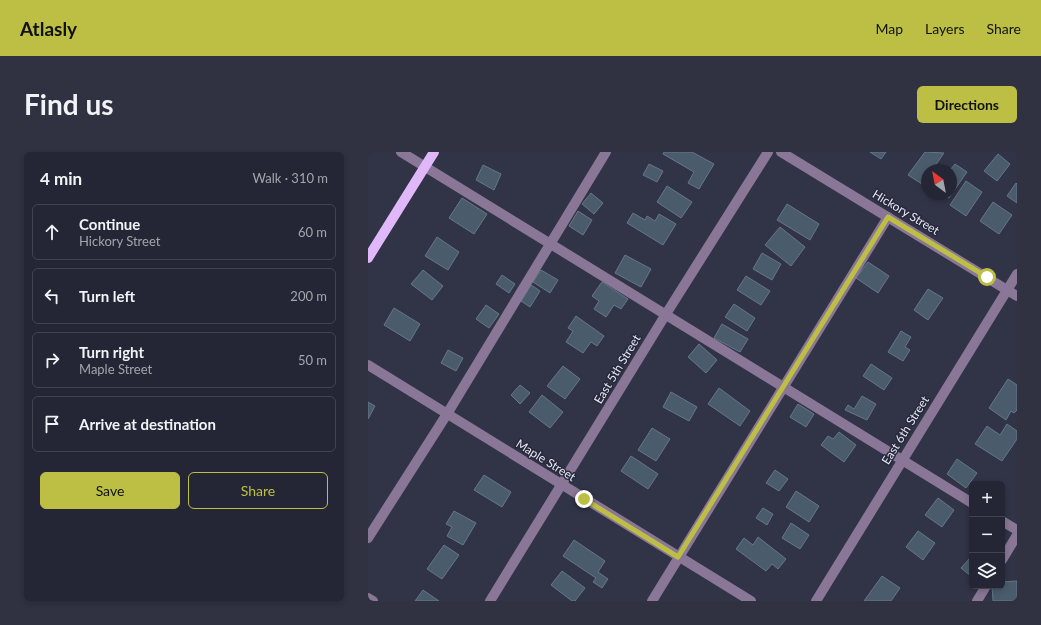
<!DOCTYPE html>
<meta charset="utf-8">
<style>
:root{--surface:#252635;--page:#313241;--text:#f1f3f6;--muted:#a3a5ad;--line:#424350;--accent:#bcbf44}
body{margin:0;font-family:Lato,sans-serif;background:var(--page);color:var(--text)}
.controls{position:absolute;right:12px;bottom:12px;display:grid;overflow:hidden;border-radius:6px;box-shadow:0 2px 6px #0003}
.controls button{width:36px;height:36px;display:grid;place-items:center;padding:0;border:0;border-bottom:1px solid var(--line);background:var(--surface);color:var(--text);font:20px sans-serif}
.compass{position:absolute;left:553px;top:12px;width:36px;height:36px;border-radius:50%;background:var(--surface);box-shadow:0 2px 6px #0003;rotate:328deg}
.stop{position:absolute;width:12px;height:12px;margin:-9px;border:3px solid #bcbf44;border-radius:50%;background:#fff}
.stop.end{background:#bcbf44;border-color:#fff;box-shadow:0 1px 4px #0008}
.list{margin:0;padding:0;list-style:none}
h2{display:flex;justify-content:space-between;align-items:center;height:52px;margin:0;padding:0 16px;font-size:17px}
h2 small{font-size:13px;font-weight:400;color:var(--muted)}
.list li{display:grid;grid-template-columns:26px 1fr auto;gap:12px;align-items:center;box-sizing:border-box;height:56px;margin:0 8px 8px;padding:0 8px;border:1px solid var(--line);border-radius:6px}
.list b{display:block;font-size:15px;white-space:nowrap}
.list p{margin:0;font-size:13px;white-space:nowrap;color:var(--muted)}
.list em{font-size:13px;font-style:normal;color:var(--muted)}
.actions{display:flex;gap:8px;padding:12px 16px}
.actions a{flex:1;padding:9px 0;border:1px solid var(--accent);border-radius:6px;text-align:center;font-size:14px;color:var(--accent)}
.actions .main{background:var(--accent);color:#111}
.icon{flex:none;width:22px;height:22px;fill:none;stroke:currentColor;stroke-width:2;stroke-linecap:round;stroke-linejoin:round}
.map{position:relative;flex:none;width:649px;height:449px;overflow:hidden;border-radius:6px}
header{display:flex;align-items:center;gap:24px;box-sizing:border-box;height:56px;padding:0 20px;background:var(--accent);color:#111}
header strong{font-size:19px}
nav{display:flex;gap:22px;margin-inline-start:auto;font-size:14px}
.intro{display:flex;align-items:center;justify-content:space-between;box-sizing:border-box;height:96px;padding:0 24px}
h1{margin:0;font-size:28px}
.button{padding:10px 18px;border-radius:6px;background:var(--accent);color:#111;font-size:14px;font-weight:700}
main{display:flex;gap:24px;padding:0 24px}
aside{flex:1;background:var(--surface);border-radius:6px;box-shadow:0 2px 6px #0003}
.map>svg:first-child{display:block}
.building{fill:#4a5c6c;stroke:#657788}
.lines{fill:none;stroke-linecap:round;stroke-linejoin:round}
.minor{stroke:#8a7797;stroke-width:10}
.major{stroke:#e0b7f9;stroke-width:10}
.route{stroke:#bcbf44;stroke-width:5}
.labels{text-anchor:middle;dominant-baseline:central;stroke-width:3;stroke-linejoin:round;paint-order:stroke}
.street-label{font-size:12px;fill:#e5e7f4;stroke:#27293c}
</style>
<header>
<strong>Atlasly</strong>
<nav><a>Map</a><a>Layers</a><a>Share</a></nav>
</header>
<div class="intro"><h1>Find us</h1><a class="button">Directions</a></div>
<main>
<aside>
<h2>4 min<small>Walk · 310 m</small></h2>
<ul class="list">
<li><svg class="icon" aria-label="ahead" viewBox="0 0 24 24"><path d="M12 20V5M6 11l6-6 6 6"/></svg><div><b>Continue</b><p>Hickory Street</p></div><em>60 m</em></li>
<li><svg class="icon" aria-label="left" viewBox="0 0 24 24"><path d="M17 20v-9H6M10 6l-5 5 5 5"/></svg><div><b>Turn left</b></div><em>200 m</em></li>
<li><svg class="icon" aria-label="right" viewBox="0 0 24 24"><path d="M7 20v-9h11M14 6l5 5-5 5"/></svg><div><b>Turn right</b><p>Maple Street</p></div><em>50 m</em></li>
<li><svg class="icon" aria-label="arrive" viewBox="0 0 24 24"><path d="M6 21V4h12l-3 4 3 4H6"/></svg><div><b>Arrive at destination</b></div></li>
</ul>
<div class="actions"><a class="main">Save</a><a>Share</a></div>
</aside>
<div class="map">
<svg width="649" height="449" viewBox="0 0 649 449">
<rect width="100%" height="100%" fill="#313347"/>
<g class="building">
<polygon points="296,0 324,0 346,12 331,37 320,31 326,20 295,2"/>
<polygon points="502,0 518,0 513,7"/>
<polygon points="557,0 576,1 564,18 559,18 559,25 554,32 540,23"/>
<polygon points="630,2 642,12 629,29 616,19"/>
<polygon points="281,12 295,19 289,30 275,23"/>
<polygon points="587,12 599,20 581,46 575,42 583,42 582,18"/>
<polygon points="115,13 133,22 126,38 108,28"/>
<polygon points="598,29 614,40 598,64 582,53"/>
<polygon points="648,31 649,32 649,51 639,44"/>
<polygon points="299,34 324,50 313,66 289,50"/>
<polygon points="223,41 235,51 226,62 214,52"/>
<polygon points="94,46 119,62 106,82 81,66"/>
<polygon points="625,50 644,63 631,82 612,69"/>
<polygon points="419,52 451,72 442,88 409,68"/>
<polygon points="210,59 224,68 215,83 201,74"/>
<polygon points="265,61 277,68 279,64 287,69 291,62 308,72 295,93 259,71"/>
<polygon points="412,75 437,95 423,114 397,93"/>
<polygon points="69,85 91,100 80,118 57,104"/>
<polygon points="394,101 413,112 404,128 385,117"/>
<polygon points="257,103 283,117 273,135 247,121"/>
<polygon points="500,110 521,124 510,141 488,126"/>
<polygon points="55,118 75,134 64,148 43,132"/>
<polygon points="173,118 190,128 182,141 165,130"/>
<polygon points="134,123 147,132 141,141 128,132"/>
<polygon points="378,124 402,139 393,153 369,138"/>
<polygon points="234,130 260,147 253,157 246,153 238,165 226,157 231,149 224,144"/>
<polygon points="163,133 172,139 162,155 153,149"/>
<polygon points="560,137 575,146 560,168 546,158"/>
<polygon points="366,152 387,166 379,179 357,165"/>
<polygon points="118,153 131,162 121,176 108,167"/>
<polygon points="26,156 52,172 42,189 16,173"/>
<polygon points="208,164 236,184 229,194 223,190 215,201 198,190 205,179 200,176"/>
<polygon points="354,172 380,187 372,200 346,186"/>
<polygon points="533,179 543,185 537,195 542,198 535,209 520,200"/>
<polygon points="331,192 349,208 338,221 320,205"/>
<polygon points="80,198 95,206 88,219 73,211"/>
<polygon points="503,212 524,226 516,238 495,224"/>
<polygon points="195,214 212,227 197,247 179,234"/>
<polygon points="640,227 649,233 649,258 646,261 643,259 638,268 621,256"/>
<polygon points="152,233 162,241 152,252 143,243"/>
<polygon points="351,236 382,259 372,274 340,252"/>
<polygon points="303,240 329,255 321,269 295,255"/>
<polygon points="174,243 195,260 182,276 161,260"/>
<polygon points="494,244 508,252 499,268 477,258 480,253 486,257"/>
<polygon points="0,250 7,254 0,267"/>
<polygon points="430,252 446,262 438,275 422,265"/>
<polygon points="639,272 649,279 649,287 634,309 607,292 619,274 632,283"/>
<polygon points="284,276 302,287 288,309 270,298"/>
<polygon points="471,280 488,293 476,310 453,293 460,284 465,287"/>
<polygon points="263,304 290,322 280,337 253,319"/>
<polygon points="589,307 609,321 598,336 579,322"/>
<polygon points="407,318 420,327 411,339 398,331"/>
<polygon points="116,323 143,340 134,355 106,338"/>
<polygon points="428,339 451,354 441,370 418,355"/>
<polygon points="570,346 586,358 574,375 557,363"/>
<polygon points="395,356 405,362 399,373 388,366"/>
<polygon points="86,359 108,371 95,393 79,384 84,375 78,372"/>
<polygon points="423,371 441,383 432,397 414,386"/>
<polygon points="550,379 567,391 555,408 538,395"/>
<polygon points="390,385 418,407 410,417 404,412 398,419 368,397 376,386 385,393"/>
<polygon points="206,388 237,409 230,420 240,427 234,436 225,430 228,426 195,404"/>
<polygon points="76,393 91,403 74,427 59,417"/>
<polygon points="603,405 604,406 604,425 593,416"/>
<polygon points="194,419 217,436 207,449 204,449 183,433"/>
<polygon points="514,424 532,436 523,449 496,449"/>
<polygon points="649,429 649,449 625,449 624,434 634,434 634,430"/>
<polygon points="55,438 71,449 47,449"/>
</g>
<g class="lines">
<g class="minor">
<polyline points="33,0 604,351"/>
<polyline points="413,0 649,144"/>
<polyline points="0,213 383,449"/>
<polyline points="634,369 649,378"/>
<polyline points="0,386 79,262 238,0"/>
<polyline points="634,408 649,383"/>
<polyline points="0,446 5,449"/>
<polyline points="122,449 298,162 400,0"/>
<polyline points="284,449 520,65"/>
<polyline points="448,449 649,122"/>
<polyline points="609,449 618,434"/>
</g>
<polyline class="major" points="0,106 66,0"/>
</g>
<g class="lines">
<polyline class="route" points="216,347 310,405 520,65 619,125"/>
</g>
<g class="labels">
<g class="street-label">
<text transform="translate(538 60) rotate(31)">Hickory Street</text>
<text transform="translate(249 217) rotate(-59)">East 5th Street</text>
<text transform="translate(537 278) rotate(-58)">East 6th Street</text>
<text transform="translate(178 308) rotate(32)">Maple Street</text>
</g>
</g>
</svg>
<div class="controls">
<button>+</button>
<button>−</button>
<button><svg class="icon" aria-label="layers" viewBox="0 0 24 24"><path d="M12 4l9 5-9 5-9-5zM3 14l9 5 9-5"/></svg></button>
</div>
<svg class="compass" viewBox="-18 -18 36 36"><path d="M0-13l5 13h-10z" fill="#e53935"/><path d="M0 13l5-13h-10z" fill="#a3a5ad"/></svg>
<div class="stop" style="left:619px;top:125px"></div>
<div class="stop end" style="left:216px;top:347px"></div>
</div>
</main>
